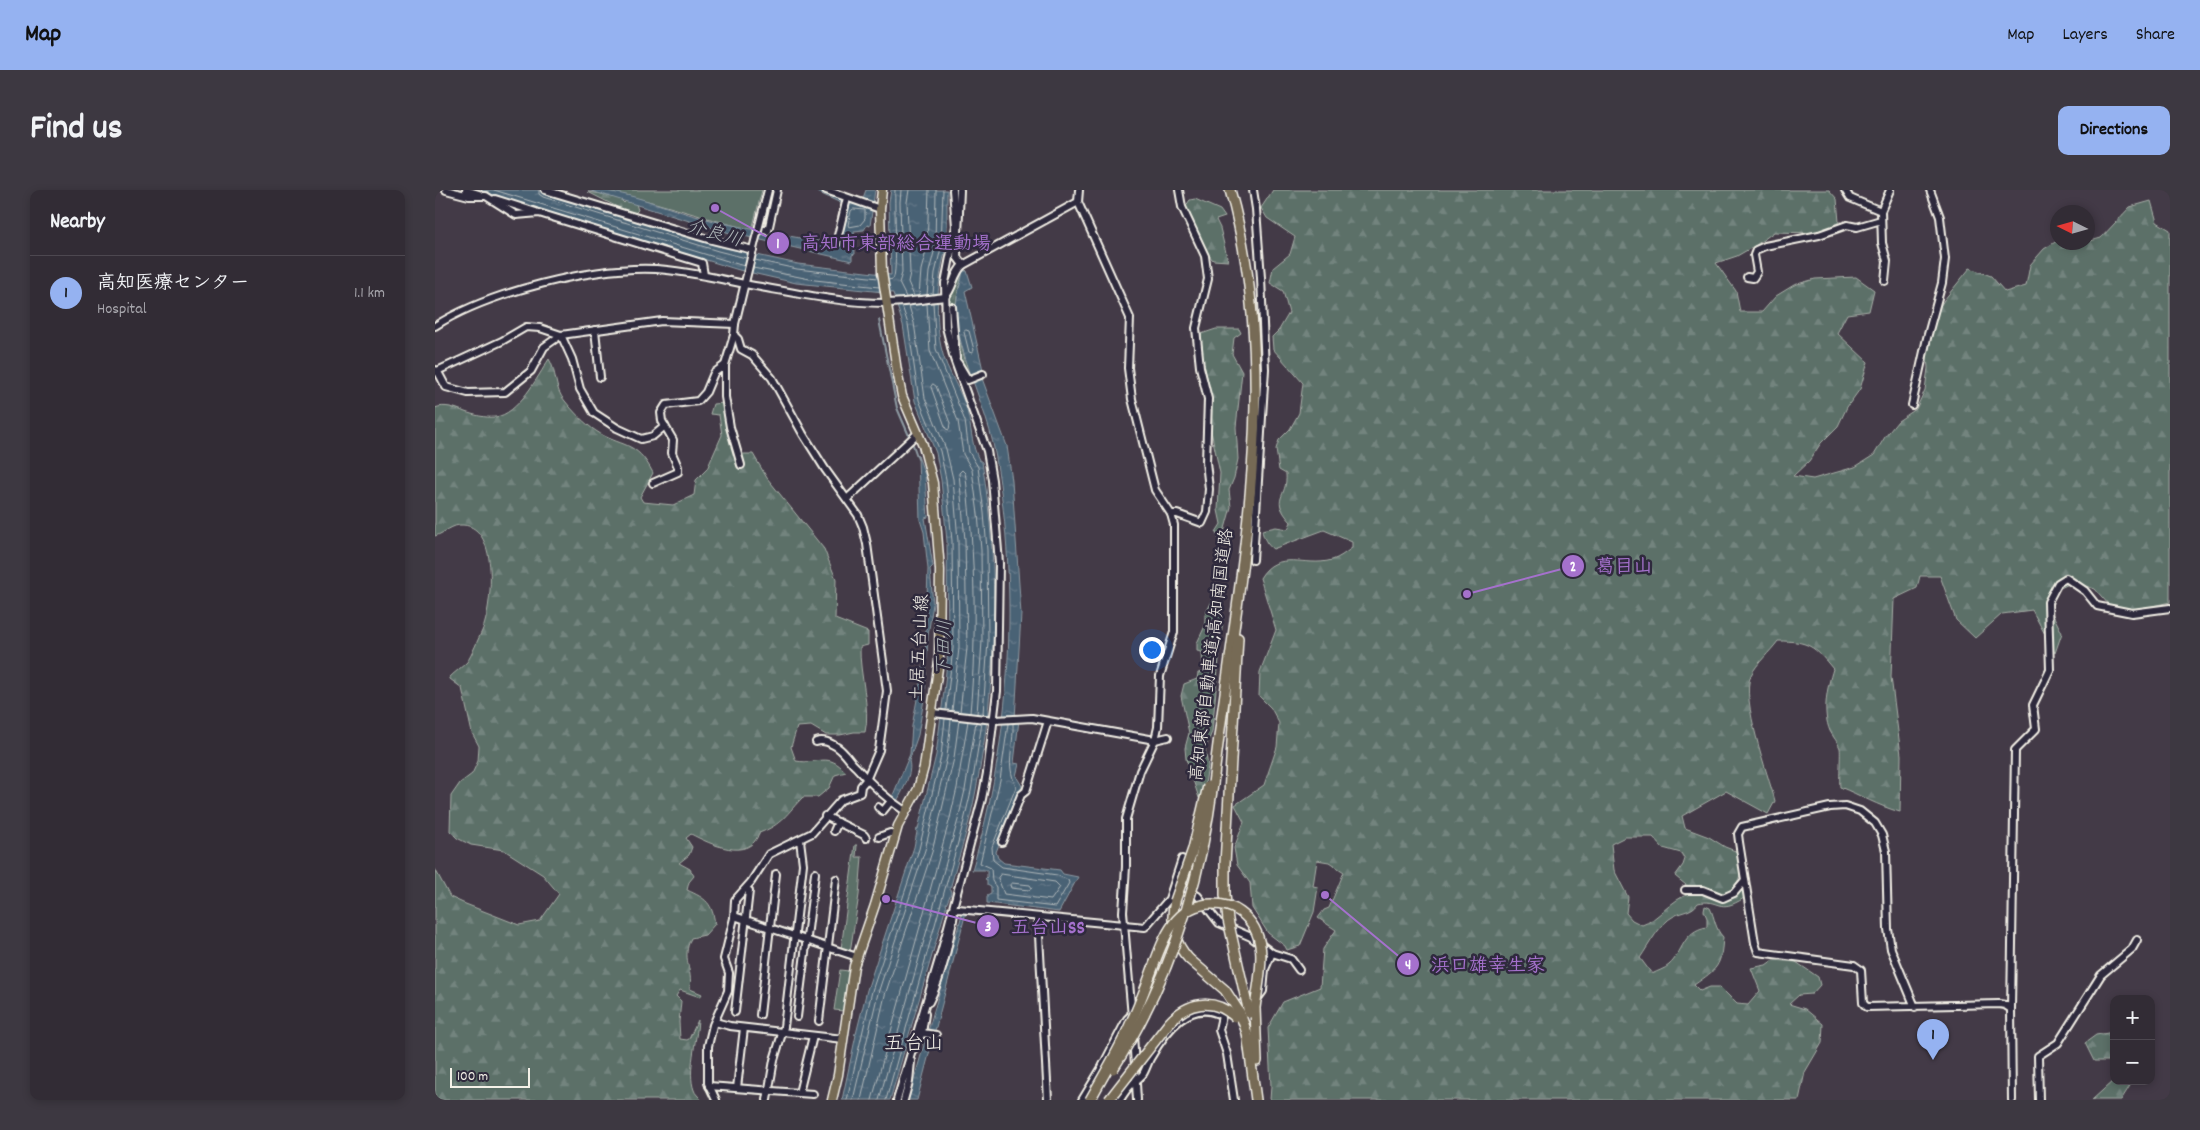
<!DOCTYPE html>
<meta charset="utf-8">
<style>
:root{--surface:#322c35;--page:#3d3841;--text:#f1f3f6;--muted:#a8a7ad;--line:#4d4850;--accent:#95b2f1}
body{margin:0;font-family:Dekko,"Klee One",sans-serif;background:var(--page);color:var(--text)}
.controls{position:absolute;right:15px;bottom:15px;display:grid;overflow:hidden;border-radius:10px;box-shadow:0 2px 8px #0003}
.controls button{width:45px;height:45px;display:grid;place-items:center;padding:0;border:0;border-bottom:1px solid var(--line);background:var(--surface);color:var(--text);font:25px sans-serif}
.compass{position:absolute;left:1615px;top:15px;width:45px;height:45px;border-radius:50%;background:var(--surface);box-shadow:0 2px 8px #0003;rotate:275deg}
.scale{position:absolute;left:15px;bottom:12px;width:80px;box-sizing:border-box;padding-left:5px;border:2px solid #f4f1e8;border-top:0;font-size:14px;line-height:18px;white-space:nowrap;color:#f4f1e8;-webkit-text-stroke:4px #2f2a3d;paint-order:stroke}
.you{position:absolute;left:716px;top:459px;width:18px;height:18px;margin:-12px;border:4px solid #fff;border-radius:50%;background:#1a73e8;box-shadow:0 0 0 8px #1a73e833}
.badge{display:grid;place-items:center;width:32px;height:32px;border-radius:50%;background:var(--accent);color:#111;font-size:16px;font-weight:700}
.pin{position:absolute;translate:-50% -41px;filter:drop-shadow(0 1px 2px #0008)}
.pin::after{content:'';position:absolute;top:26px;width:18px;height:15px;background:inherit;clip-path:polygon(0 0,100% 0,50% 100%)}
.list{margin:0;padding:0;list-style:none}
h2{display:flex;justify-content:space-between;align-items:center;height:65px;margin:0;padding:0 20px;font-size:21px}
h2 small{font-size:16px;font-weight:400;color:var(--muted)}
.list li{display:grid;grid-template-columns:32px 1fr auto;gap:15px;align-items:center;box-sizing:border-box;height:75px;padding:0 20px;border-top:1px solid var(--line)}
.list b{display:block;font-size:19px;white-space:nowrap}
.list p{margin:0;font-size:16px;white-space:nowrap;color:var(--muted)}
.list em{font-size:16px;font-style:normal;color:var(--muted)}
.map{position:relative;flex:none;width:1735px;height:910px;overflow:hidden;border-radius:10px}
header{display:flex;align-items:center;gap:30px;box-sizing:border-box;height:70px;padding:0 25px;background:var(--accent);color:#111}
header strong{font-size:24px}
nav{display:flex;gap:28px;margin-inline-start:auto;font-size:18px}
.intro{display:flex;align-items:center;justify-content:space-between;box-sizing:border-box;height:120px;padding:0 30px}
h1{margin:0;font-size:35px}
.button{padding:12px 22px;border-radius:10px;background:var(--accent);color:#111;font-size:18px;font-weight:700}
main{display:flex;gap:30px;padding:0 30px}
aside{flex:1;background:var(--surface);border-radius:10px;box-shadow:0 2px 8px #0003}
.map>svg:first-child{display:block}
.grass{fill:url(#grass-tufts);stroke:#a8b0a8}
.forest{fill:url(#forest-firs);stroke:#a8b0a8}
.park{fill:#5b6f68;stroke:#a8b0a8}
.water{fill:url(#water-ripples);stroke:#8e9ba3}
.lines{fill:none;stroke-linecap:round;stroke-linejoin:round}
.shore{stroke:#b0b8ba;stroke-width:1}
.stream{stroke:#8e9ba3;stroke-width:2}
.minor-casing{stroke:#f4f1e8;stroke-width:10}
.major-casing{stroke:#f4f1e8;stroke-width:11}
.highway-casing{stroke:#f4f1e8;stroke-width:12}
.minor{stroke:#2f2a3d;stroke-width:6}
.major{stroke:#766a54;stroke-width:8}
.highway{stroke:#766a54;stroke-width:9}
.minor-bridge-casing{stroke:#f4f1e8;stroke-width:10;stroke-linecap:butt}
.highway-bridge-casing{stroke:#f4f1e8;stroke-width:12;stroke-linecap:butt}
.minor-bridge{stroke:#2f2a3d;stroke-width:6}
.highway-bridge{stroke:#766a54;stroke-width:9}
.labels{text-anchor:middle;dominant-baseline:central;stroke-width:5;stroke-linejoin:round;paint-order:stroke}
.street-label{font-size:18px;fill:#f4f1e8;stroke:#2f2a3d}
.water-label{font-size:19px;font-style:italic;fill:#b0b8ba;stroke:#2f2a3d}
.quarter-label{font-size:20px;fill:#f4f1e8;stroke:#2f2a3d}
.leader{fill:none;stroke:#a571cd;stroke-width:2}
.callout-dot{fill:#a571cd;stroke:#2f2a3d;stroke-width:2}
.mark-label{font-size:15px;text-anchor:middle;font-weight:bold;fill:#fff}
.callout-label{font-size:19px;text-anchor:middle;font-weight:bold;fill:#a571cd;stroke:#2f2a3d;stroke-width:5;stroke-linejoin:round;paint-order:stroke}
</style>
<header>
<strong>Map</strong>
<nav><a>Map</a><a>Layers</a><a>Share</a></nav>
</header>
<div class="intro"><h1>Find us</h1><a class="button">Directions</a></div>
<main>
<aside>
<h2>Nearby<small></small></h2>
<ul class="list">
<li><span class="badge">1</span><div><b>高知医療センター</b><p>Hospital</p></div><em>1.1 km</em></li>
</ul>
</aside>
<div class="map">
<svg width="1735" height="910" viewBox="0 0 1735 910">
<defs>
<pattern id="grass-tufts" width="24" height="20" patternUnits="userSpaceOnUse" patternTransform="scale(1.25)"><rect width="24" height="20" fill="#5b6f68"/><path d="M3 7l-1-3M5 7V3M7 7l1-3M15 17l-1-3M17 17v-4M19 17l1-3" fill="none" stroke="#73847e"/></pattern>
<pattern id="forest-firs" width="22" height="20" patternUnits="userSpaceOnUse" patternTransform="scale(1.25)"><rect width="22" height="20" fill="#5b6f68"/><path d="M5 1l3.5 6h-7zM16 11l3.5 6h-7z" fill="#73847e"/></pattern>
<pattern id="water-ripples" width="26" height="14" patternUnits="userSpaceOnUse" patternTransform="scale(1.25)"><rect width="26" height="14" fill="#4a6275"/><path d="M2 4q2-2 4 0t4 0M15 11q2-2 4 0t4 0" fill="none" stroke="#657989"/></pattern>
</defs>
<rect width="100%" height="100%" fill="#433a47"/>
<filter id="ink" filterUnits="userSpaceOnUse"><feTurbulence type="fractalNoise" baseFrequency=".02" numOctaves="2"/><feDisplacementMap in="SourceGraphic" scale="10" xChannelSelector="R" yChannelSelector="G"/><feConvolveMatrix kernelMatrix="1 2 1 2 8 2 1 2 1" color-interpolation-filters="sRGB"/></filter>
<g filter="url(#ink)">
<path class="grass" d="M528,79L532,81H527C526,93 521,105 521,117C520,141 529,165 535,187L524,172L518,148L513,142C513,120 513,97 528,79Z"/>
<g class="forest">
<path d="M838,0H1394L1402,9L1404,32L1384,43L1339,42L1321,55L1302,66L1281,73L1301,101L1305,122H1327L1341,106L1359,95L1380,89L1421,87L1439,100L1434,121L1412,124L1402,143L1433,172L1425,199L1412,217L1403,236L1386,253L1374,271L1358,286L1378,289L1420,277L1439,265L1450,247L1463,231L1481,219L1490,200L1493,178L1491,156L1497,129L1509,110L1535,78L1556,86L1570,102L1591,96L1595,75L1609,59L1622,51L1652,52L1666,48L1695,17L1716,11L1722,32L1735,40V412L1700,420L1674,415L1660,399L1638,392L1619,401L1617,423L1627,443L1620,463L1597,420L1567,424L1540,448L1521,430L1505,386H1485L1482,398L1459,409L1456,487L1466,565L1465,622C1443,616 1425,605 1405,597C1404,589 1406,562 1405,558C1403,552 1398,547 1395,541C1387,522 1392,498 1398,479C1379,456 1374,451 1343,451C1335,462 1322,473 1316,485C1305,509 1333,584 1340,611L1333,624L1291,601L1247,626L1250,638L1274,647L1290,657L1303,662C1307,683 1308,689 1291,704H1281L1270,697L1251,695L1240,686L1248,675L1250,669L1246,663L1228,658L1218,647H1190L1176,654L1179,680L1193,707L1191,723L1197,730L1207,735C1222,731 1237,708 1255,704C1280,698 1280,727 1307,698L1309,708C1283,725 1284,708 1263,713C1257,722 1248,721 1239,726C1225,733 1214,755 1205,768L1217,784C1222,781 1230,779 1234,775C1248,763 1247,741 1272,737V728L1269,721L1270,716L1275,718C1280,728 1280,739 1288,747C1286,777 1283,778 1259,795L1265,801L1275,797H1285L1302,814L1313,815L1325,801L1316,778L1331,775L1338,770L1361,772L1383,787L1385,795L1377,804L1364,805L1354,814L1370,819L1388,834L1387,853L1370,882L1364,910H835L836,896L833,838L848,812L885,797L888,759L901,740L883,728L889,720L894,718L909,682L894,672L882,670L878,696L883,697L879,722L865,756L852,760L850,756L833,743L817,718L815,693L802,675L799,658L809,632L800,615L829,595L842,557L844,533L836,518L824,506L825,482L841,440L825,388C843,358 870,378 897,370C904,368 910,363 917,358V352L889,340L838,359C832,355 828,347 827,340L841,337L853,339L856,332C834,308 853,308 851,284L844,280L841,259L844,250L855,239L864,223L868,193L838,159L837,147L844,140L854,123L848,101L835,93L838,78L855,64L860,47L832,28L826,18Z"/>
<polygon points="153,2 182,6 189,13 191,11 201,14 203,20 200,23 266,43 267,45 194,23"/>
<polygon points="760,9 785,20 790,27 781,30 785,38 793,71 778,70 767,57 750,17 755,10"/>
<polygon points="781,139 804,139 806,143 799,148 797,164 807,182 801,237 803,269 799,288 794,300 796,317 786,353 781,342 786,334 783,320 785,283 776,241 774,195 766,164 766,144"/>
<path d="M114,169C122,182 119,199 130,211C138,221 150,234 161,241C186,258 201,249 218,283L205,307L208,312L238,315L259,305L261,290L272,279L287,245L284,225L275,224L278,214L290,213C290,232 292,247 302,264H318L332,288L389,359L401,389L400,429L433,442V455L425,457C424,483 436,519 430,542H419L405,545H391L376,536L362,537L356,557L361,571C385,575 392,561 411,582L400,585L394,598L383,607H368C352,623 347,635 324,643C314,673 275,654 256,644L251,648L257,657L254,665L244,673L255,679L259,686L254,692L252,700C272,709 277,713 280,734L270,745L256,748C246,769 258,778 255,799L267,804L265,807L245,800L241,806L246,811L244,832L245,849L252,850L254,849L263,830C262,850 252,882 259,900C260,904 264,906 266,910H0V679L15,707L28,713L84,735L105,731L124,704L108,685L69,660L36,655L22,648L15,641L16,606L25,593L37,584L43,571L44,556L37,543L27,498L15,489V487C20,482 27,477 32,472C36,467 44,447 47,441C57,418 65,337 28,335C17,334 10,343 0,346V218C9,214 21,218 30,222C39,225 50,228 60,227C83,225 103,186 114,169Z"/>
<polygon points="778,409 783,410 788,427 777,542 770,559 773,576 767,611 764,608 751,569 750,558 754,543 746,506 749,494 762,489 763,483 768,482 767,462 762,461 762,453 770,436 770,425"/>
<polygon points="1679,842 1679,871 1659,871 1650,853 1661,845"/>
<polygon points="1679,890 1698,891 1686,910 1657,910"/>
</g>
<g class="park">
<path d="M164,0H327L317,40C266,28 216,9 164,0Z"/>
<polygon points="420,655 422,655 421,667 427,667 424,705 415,762 406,759"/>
<polygon points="405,780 414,781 409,821 399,820"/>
</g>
<g class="water">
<path d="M42,0H102L285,57L363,74L456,85L454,12L456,0H512V43L510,53L512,54C503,87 499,124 506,157C511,182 530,204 534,229C537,244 537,256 544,270L547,272C565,380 562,492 541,600C535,633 524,666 515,699L516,703L511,715L513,717H511L455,910H407L421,845L419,844H421L432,800L479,657L482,642L481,640L483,639L501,565L510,493L513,458L512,351L506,290L501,263L480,211L468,135L458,103L361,93L304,80Z"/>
<path d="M153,0C190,0 225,16 260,26C308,39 355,46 405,55L412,16L378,0H384L425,16L431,0H440L435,36L432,35L429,40L419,41L420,64L417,65V71L287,41Z"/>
<path d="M528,81H532L537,97L530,101L548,180L545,183L572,256L577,291L586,424L580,529L584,530L579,573L584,574L581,586L587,596L561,662L563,668L569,673L625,680L628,684L643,687L624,722L552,713V706L556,704V697L552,695V690L550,689L552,687V680H537C577,547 584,404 561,268C555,231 538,196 528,160C524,146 520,129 521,115C522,104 526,93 528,81Z"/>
<path d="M483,266L490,285L493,327L490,328L498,376L495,379L498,414L493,445L490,503L483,545L474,571C478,583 467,602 461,613L456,610L475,564L477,536L490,467L493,379L489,342L485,330Z"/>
<polygon points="528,721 531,722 482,910 473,910"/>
</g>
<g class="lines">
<g class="shore">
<polyline points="59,0 309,76"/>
<polyline points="104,0 104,4 108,7 283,61 311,68"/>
<polyline points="466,0 465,12 467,83 464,93 471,107"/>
<polyline points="474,0 472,12 475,83 473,92 479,106"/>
<polygon points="419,19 430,20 430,29 425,35 414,37 413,35 416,21"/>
<polyline points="320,70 362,79 443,88"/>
<polyline points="318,78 380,90 444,97"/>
<path d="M453,90L458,89C463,83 459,14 460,0"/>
<polyline points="498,104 500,83 506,58 508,0"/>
<polyline points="492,105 494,82 500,58 501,0"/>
<polyline points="484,106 486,80 492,58 494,0"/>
<polyline points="498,113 501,159 530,231 534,262 543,277 549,323 552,360 553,451 548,524"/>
<polyline points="492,114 495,161 523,231 528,264 537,280 543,324 546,360 547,451 542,524"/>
<polyline points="467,116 473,134 484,210 505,261 511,289 517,351 518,458 511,520"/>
<polyline points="474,116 479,133 490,208 511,259 518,289 523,351 524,458 517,521"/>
<polygon points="531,140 534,141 539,160 537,163 534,162 529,142"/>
<polygon points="498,194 501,196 515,233 514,240 511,239 496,197"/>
<path d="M525,522L532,458L530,350L524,283L527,280L530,283L531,288C540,366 542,445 535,523"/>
<path d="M573,534L565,590L545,673L556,678L557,691L561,697V710L620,717L634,693L633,690L622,685L567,677L558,670L557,657L581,597C570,571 579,560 578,533"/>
<polygon points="566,684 620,692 625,697 616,710 569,704 563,688"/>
<polygon points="577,693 595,695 597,698 594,700 576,698 575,695"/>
<polyline points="412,910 437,801 484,659 506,566 510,529"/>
<polyline points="418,910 443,803 490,660 512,567 516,530"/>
<polyline points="426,910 450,805 497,662 519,568 524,530"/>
<polyline points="437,910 515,628 522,598 533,531"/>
<polyline points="444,910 523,630 530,600 541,532"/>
<polyline points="451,910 529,631 536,601 547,533"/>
</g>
<g class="stream">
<polyline points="444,130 462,218 475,248"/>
<polyline points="477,252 483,269"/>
</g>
<g class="minor-casing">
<g id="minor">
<polyline points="11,0 34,6 51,6 81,25 104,23 267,73 269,85"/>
<polyline points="31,0 44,4"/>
<polyline points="110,0 273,49 318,60"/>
<polyline points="391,0 445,19"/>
<polyline points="525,0 522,67 528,75"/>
<polyline points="644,0 643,12 695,128 693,178 697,209 720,300 736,324 739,335 739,442 725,486 723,537 720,550 705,581 691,629 691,677 688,722 697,827"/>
<polyline points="818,0 821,19 826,88 830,179 818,370"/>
<polyline points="1410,0 1415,8 1446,21"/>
<polyline points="60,9 101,22"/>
<polyline points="324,36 333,0"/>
<polyline points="329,40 333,41 342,0"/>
<polyline points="401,54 412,8"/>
<polyline points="1312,87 1318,88 1322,82 1319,65 1321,60 1330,56 1384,45 1412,35 1422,37 1446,30"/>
<polyline points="1450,91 1452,71 1447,53 1446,21 1455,0"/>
<polyline points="517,117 521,168"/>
<path d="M0,136C53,102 159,76 221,79C257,81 291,91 326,97C365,104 409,113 450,113C469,113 490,109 510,107C519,98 518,84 528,75L643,12"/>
<polyline points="160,140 165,187"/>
<polyline points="299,145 290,175 290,207 295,237 306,275"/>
<polyline points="523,173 533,190 548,184"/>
<polyline points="0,180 3,182 11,197 33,203 70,202 96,181 109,157 126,145 227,131 300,134"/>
<polyline points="0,182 67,151 91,137 105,138 126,145 137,169 145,199 159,223 182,238 206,249 218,246 230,236"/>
<polyline points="1477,215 1492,148 1507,93 1510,69 1505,27 1495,0"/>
<polyline points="218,293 243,282 243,277 237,263 238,250 227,231 226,223 231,215 263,211 271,202 279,183 290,175"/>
<polyline points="412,309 483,243"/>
<polyline points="736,324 742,324 767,333 772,322 774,299 771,272 773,209 765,177 761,138 773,89 770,66 747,17 744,0"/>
<polyline points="498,523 559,530 597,528 720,550 733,547"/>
<path d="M381,552C389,549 395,553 402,557C411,563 414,571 421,577C435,593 453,610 470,621"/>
<polyline points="443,617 448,621 456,611"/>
<polyline points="390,626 429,645 431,648"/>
<polyline points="399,641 403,632"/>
<polyline points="444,647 455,643 460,644"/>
<polyline points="567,652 586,605 591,601 613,531"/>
<polyline points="744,694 763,706 784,733 816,747 837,763"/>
<polyline points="1250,700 1268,700 1288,708 1299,703 1310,690"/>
<polyline points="299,726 422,767"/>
<polyline points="603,727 613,910"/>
<path d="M494,812C508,785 514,753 519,724L517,720L523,719L710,737L734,709L747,669"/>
<polyline points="1480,817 1456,759 1453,739 1451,661 1447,645 1440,633 1425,621 1410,616 1395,617 1307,637 1303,644 1304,652 1320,753 1323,762 1419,775 1426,780 1428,813 1432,817 1564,814 1570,815 1576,819 1577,910"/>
<polyline points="1576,819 1580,560 1601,539 1598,515 1615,480 1613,412 1623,393 1631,388 1650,401 1662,416 1697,423 1735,418"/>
<polyline points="300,822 314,701"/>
<polyline points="325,825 341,684"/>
<polyline points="787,826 784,840 792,864 799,910"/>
<polyline points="362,827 380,683"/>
<polyline points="384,831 401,689"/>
<polyline points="280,832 295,836 408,849"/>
<polyline points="487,843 501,845"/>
<polyline points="698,844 702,910"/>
<polyline points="479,859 487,843 490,824"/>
<polyline points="274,896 364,903 378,846"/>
<polyline points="302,898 309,838"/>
<polyline points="364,903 378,904"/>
<polyline points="281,910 273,893 273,856 278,835 293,801 294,783 289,769 299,728 300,710 316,692 334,664 377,643 406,610 425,603 426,596 431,590 444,560 452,501 432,354 428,337 423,325 390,279 368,244 337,188 317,165 306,159 303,149 299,145 300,134 320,51"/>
<polyline points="332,910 339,870 349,837 368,674 365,650"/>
<polyline points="462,910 507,759 547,609 552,583 562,501 564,373 557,290 552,261 519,169 511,137 510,93 521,36 518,0"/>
<polyline points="469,910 474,892 476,871"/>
<polyline points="647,910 667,877 692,829 697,824"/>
<path d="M685,910C688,905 692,899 696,895C700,891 705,888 708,884C711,879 713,872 716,867C730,842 756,807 787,826C797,813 810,815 823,808L828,801L830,779L837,763L856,769L864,780"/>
<polyline points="1604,910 1603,866 1623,853 1666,785 1697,759 1702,750"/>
</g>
</g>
<g class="major-casing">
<polyline id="major" points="397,910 403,885 419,776 440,715 463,636 483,599 489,577 504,471 505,380 498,293 488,255 467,206 462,181 447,82 445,19 447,0"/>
</g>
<g class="highway-casing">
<g id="highway">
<path d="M778,594C801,398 850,195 795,0"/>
<path d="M740,711C735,733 738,752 754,769"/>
<polyline points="793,730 790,705 790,674 803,448"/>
<polyline points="820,818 822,871"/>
<polyline points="805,823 812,843 821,910"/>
</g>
</g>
<use href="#minor" class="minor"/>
<use href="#major" class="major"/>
<use href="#highway" class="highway"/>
<g class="minor-bridge-casing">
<polyline id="minor-bridge" points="320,51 324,36"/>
</g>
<g class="highway-bridge-casing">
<g id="highway-bridge">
<polyline points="740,711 758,659 773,596"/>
<polyline points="793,730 814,823"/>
<polyline points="754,769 790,800 805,823"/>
<path d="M678,879C734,792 765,696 778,594"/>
<path d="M655,910C669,884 685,859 696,832C704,816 710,799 716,783C727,753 738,714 777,714C787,714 797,716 805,722C837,745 824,786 820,818"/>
<path d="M674,910L734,833C752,812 778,807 800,827"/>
</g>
</g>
<use href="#minor-bridge" class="minor-bridge"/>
<use href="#highway-bridge" class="highway-bridge"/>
</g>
</g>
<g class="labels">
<g class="street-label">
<text transform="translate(486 458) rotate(-87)">土居五台山線</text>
<text transform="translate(778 465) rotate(-83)">高知東部自動車道;高知南国道路</text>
</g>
<g class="water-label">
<text transform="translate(279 45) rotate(16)">介良川</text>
<text transform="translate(511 458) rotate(-89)">下田川</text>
</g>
<g class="quarter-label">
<text x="479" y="855">五台山</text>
</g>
</g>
<path class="leader" d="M280 18L343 53M1032 404L1138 376M451 709L553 736M890 705L973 774"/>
<g class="callout-dot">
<circle cx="280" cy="18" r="5"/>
<circle cx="1032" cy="404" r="5"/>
<circle cx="451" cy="709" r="5"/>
<circle cx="890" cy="705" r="5"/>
<circle cx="343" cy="53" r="12"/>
<circle cx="1138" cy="376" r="12"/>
<circle cx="553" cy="736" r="12"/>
<circle cx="973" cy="774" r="12"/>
</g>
<g class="mark-label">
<text x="343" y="58">1</text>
<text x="1138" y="381">2</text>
<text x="553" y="741">3</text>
<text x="973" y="779">4</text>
</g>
<g class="callout-label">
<text x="461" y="59">高知市東部総合運動場</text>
<text x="1189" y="382">葛目山</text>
<text x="613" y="743">五台山SS</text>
<text x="1053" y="781">浜口雄幸生家</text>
</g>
</svg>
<div class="controls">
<button>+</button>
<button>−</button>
</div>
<svg class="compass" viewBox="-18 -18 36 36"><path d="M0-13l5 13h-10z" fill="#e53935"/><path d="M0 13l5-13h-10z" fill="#a8a7ad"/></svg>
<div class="scale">100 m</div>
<div class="you"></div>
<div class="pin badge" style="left:1498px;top:870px">1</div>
</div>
</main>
